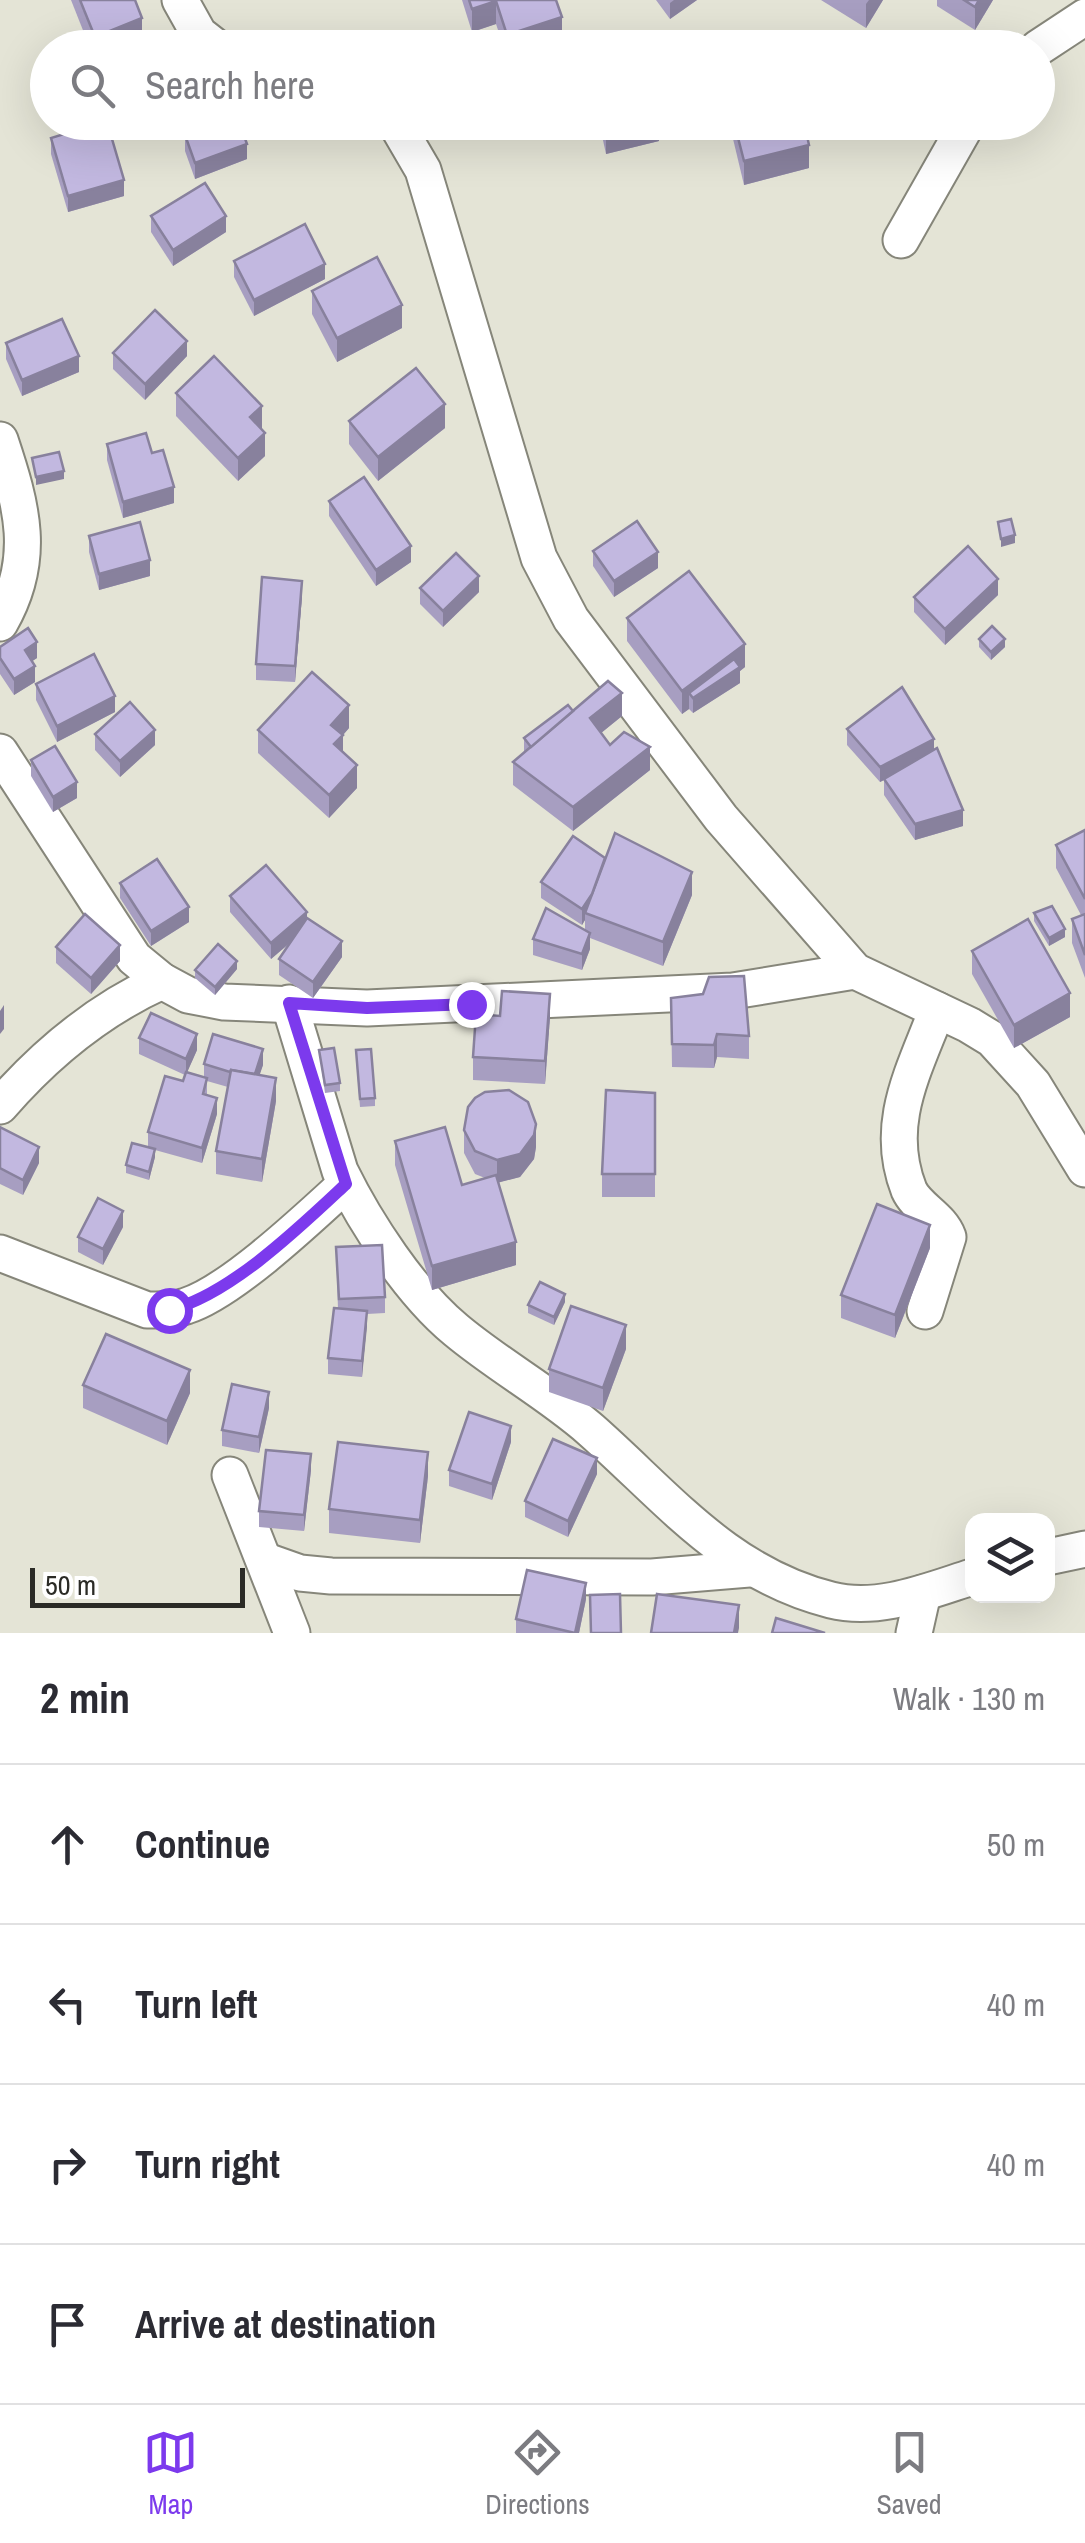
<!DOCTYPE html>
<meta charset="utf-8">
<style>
:root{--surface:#fff;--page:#f2f2f3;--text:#2b2b33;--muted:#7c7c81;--line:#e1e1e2;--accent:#7c3aed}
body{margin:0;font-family:"Archivo Narrow",sans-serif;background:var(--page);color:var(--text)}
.controls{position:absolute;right:30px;bottom:30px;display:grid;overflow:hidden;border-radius:20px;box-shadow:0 10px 40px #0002}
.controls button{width:90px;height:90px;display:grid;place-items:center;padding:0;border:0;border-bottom:2px solid var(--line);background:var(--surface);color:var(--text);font:50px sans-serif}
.scale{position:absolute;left:30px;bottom:25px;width:215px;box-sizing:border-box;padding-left:10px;border:5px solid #2b2b26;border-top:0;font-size:28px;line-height:35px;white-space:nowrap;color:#2b2b26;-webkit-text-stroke:8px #fff;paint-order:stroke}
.stop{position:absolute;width:30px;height:30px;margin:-22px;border:8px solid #7c3aed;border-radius:50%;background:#fff}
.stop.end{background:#7c3aed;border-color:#fff;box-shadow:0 2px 10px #0008}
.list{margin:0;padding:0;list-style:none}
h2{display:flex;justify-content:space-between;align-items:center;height:130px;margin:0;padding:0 40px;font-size:42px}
h2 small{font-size:32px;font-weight:400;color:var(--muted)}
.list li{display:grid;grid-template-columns:65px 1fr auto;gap:30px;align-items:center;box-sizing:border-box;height:160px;padding:0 40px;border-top:2px solid var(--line)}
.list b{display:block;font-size:38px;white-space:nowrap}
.list em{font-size:32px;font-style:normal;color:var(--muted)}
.icon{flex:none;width:55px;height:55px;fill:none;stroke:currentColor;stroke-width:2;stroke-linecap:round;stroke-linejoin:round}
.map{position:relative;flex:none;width:1085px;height:1633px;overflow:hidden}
.search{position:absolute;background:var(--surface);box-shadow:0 10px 40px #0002;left:30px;right:30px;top:30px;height:110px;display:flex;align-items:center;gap:25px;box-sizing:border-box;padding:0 35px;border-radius:55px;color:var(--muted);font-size:38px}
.sheet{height:770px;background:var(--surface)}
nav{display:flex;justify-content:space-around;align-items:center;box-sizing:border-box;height:140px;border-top:2px solid var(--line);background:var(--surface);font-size:28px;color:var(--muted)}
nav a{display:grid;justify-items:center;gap:5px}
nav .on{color:var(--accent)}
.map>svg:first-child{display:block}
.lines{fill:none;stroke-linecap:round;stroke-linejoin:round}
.minor-casing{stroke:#86867a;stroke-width:39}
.minor{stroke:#fff;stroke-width:35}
.wall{fill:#a79ec1}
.shaded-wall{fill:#88819d}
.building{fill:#c2b8e0;stroke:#88819d;stroke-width:2.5}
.route{stroke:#7c3aed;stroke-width:12}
</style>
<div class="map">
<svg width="1085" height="1633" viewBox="0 0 1085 1633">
<rect width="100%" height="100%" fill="#e4e4d6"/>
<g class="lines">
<g class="minor-casing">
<g id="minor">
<polyline points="180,0 199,34 217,48"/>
<polyline points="1038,48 1085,17"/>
<polyline points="395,122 423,170 539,558 571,619 721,818 855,971 969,1025 992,1039 1033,1084 1085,1169"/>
<polyline points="901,240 968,122"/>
<path d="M0,440C22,506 37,559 0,623"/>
<polyline points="0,752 134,958 162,981 188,995 224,1002 367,1008 733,991 855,971"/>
<path d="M289,1003L340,1171C366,1224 411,1293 456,1330C499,1366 549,1393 591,1430C668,1498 727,1574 831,1600C878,1612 928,1591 972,1577"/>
<path d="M0,1106C46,1053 98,1010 162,981"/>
<path d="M0,1253L147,1310C161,1310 173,1311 186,1306C231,1292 310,1217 346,1184"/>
<path d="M925,1311L948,1237C941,1217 917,1208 909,1190C883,1124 914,1071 937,1010"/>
<polyline points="230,1475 292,1633"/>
<polyline points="1048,1557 1085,1549"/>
<polyline points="266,1561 300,1573 331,1576 652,1577 749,1569"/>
<polyline points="914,1633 923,1593"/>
</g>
</g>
<use href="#minor" class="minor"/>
</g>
<g class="wall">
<polygon points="71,0 135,0 142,41 127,48 90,48"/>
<polygon points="462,0 556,0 562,40 540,48 504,48 496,24 472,32"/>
<polygon points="656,0 697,0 670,19"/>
<polygon points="821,0 883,0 866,28"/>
<polygon points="937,0 993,0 975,30 937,6"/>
<polygon points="599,122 658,122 659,141 606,154"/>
<polygon points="729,122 804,122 809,168 744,185"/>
<polygon points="185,135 247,159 195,179 185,151"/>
<polygon points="51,138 124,196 68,212 51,154"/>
<polygon points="151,216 226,232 173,266 151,232"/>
<polygon points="234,261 325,279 254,316 234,277"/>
<polygon points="312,291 402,328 337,362 312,314"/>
<polygon points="6,343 79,372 22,396 6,359"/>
<polygon points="113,353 187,356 145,400 113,369"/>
<polygon points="176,393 262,429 265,456 238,481 176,416"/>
<polygon points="349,421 445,428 378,481 349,444"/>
<polygon points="107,444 152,453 174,503 123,518 107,460"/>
<polygon points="329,501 411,562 376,586 329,516"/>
<polygon points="89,536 150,576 99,590 89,552"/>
<polygon points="593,551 658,568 614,597 593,566"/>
<polygon points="420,588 479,592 443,627 420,604"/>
<polygon points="998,595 945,645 914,612 914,597"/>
<polygon points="302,596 295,682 256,680 256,664"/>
<polygon points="627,618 745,667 740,671 740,683 693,713 689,709 682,714 627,641"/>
<polygon points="979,639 1005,647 991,660 979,647"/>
<polygon points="0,647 37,658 32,661 35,682 14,695 0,674"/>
<polygon points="36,684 115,712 57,742 36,700"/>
<polygon points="573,711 622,716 601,733 610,745 650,770 573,831 513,785 513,762 524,753 524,738"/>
<polygon points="349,728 343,735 343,752 357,788 329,818 258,753 258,730"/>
<polygon points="847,729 934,749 963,826 915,840 884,795 884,780 880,782 847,745"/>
<polygon points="95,734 155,745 120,777 95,750"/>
<polygon points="31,760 77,798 53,812 31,776"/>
<polygon points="1085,830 1085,978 1072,943 1072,919 1081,915 1056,868 1056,845"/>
<polygon points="605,858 692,895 663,966 590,938 590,949 582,970 533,955 533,939 585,930 585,920 582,925 541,898 541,882"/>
<polygon points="120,883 189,922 151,946 120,898"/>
<polygon points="230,896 307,918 342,957 313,998 279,975 279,959 290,943 271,959 230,912"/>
<polygon points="1034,913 1065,937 1049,946 1034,921"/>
<polygon points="56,947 120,961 91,994 56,963"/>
<polygon points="972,951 1070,1017 1014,1048 972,974"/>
<polygon points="237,969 215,995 195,978 195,970"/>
<polygon points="671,998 749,1036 749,1059 717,1057 714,1068 672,1067"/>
<polygon points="550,1017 545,1084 473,1080 473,1057"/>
<polygon points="139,1038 197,1050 187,1072 204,1077 204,1064 263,1065 259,1075 276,1101 262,1182 216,1174 216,1151 228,1087 207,1081 207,1095 217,1114 202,1163 155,1150 155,1157 149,1180 126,1173 126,1165 148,1147 148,1132 183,1081 185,1075 139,1054"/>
<polygon points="319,1050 340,1083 340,1091 325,1093"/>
<polygon points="356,1058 375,1098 375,1106 360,1107"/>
<polygon points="655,1093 655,1197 602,1197 602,1174"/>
<polygon points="0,1127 39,1163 23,1195 0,1184"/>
<polygon points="464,1130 536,1147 534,1159 520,1177 499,1182 516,1265 432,1290 395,1165 395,1141 462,1185 485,1178 475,1174 464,1153"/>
<polygon points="123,1227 103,1265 78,1252 78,1237"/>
<polygon points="336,1247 385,1297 385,1313 367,1314 362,1377 328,1374 328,1358 338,1309"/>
<polygon points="930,1248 895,1338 841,1318 841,1295"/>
<polygon points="565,1302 554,1325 528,1313 528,1305"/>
<polygon points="626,1349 603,1411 549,1392 549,1369"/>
<polygon points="83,1385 190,1393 167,1445 83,1408"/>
<polygon points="269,1408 259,1453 222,1446 222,1430"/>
<polygon points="511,1442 492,1500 449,1486 449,1470"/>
<polygon points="311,1470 304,1531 259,1527 259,1511"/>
<polygon points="597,1474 568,1537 525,1517 525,1501"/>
<polygon points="428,1476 420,1543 329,1533 329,1509"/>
<polygon points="586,1599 579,1633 516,1633 516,1619"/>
</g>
<g class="shaded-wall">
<polygon points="674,0 697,0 670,19 670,3"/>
<polygon points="869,0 883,0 866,28 866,4"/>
<polygon points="979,0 993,0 975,30 975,7"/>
<polygon points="496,1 496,24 472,32 472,9"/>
<polygon points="562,17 562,40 540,48 507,48 507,35"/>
<polygon points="142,18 142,41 127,48 95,48 95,37"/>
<polygon points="659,125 659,141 606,154 606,138"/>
<polygon points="247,144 247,159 195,179 195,163"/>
<polygon points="809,145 809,168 744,185 744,161"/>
<polygon points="124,180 124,196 68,212 68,196"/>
<polygon points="226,216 226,232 173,266 173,250"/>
<polygon points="325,264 325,279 254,316 254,300"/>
<polygon points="402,305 402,328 337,362 337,338"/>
<polygon points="187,341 187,356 145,400 145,384"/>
<polygon points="79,356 79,372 22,396 22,380"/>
<polygon points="445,404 445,428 378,481 378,457"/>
<polygon points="262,406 262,429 250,417"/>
<polygon points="265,433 265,456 238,481 238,458"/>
<polygon points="64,471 64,479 36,485 36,477"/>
<polygon points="174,487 174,503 123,518 123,502"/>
<polygon points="1015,535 1015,543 1001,547 1001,539"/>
<polygon points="411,546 411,562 376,586 376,570"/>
<polygon points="658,552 658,568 614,597 614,581"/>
<polygon points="150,560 150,576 99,590 99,574"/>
<polygon points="479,576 479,592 443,627 443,611"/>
<polygon points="998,579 998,595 945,645 945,629"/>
<polygon points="302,581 302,596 295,682 295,666"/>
<polygon points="1005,639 1005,647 991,660 991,652"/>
<polygon points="37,642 37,658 25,666 25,650"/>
<polygon points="745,644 745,667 740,671 740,683 693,713 693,698 689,693 689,709 682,714 682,691"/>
<polygon points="35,666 35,682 14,695 14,679"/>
<polygon points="622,693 622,716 590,742 590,718"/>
<polygon points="115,696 115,712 57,742 57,726"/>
<polygon points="349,705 349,728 343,735 343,758 334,767 331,725"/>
<polygon points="155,730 155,745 120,777 120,761"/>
<polygon points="934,739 934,755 880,782 880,767"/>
<polygon points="650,747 650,770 573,831 573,807"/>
<polygon points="357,765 357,788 329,818 329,795"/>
<polygon points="77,782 77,798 53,812 53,797"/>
<polygon points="963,810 963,826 915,840 915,824"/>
<polygon points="692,872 692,895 663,966 663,942"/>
<polygon points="598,885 585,913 585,920 582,925 582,909"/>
<polygon points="189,907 189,922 151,946 151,931"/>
<polygon points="307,912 307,928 271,959 271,943"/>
<polygon points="1065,929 1065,937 1049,946 1049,938"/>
<polygon points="590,933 590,949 582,970 582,954"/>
<polygon points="342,941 342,957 313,998 313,982"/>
<polygon points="120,945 120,961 91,994 91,978"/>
<polygon points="237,961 237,969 215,995 215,987"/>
<polygon points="1070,993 1070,1017 1014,1048 1014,1025"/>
<polygon points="550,994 550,1017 545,1084 545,1061"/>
<polygon points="4,1005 4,1029 0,1034 0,1011"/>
<polygon points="197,1034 197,1050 186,1075 186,1059"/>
<polygon points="717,1034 717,1057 714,1068 714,1045"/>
<polygon points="263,1049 263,1065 253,1095 253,1079"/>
<polygon points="276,1078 276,1101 262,1182 262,1159"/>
<polygon points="217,1098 217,1114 202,1163 202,1148"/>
<polygon points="536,1124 536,1147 534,1159 520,1177 497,1183 497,1160"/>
<polygon points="39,1147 39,1163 23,1195 23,1180"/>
<polygon points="155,1149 155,1157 149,1180 149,1172"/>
<polygon points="123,1211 123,1227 103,1265 103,1249"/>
<polygon points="930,1225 930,1248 895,1338 895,1315"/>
<polygon points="516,1242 516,1265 432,1290 432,1266"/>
<polygon points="565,1294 565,1302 554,1325 554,1317"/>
<polygon points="367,1311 367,1327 362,1377 362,1361"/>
<polygon points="626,1325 626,1349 603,1411 603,1388"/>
<polygon points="190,1370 190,1393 167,1445 167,1421"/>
<polygon points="269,1392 269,1408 259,1453 259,1437"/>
<polygon points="511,1426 511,1442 492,1500 492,1484"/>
<polygon points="428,1452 428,1476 420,1543 420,1520"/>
<polygon points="311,1454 311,1470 304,1531 304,1515"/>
<polygon points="597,1458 597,1474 568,1537 568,1521"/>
<polygon points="586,1583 586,1599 579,1633 575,1633"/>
<polygon points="739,1605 739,1628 738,1633 734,1633"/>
</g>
<g class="building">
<polygon points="80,0 135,0 142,18 95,37"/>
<polygon points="469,0 556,0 562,17 507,35 496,1 472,9"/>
<polygon points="964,0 979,0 975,7"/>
<polygon points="103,122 107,122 124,180 68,196 51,138"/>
<polygon points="218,122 239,122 247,144 195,163 185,135"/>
<polygon points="602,122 658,122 659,125 606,138"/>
<polygon points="734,122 804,122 809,145 744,161"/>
<polygon points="205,183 226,216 173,250 151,216"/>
<polygon points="305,224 325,264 254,300 234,261"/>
<polygon points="377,257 402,305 337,338 312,291"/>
<polygon points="155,310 187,341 145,384 113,353"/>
<polygon points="62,319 79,356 22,380 6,343"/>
<polygon points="214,356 262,406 250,417 265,433 238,458 176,393"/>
<polygon points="416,368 445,404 378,457 349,421"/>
<polygon points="146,433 152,453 163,450 174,487 123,502 107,444"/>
<polygon points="59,452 64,471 36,477 32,458"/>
<polygon points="364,477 411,546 376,570 329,501"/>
<polygon points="1011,519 1015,535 1001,539 998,522"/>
<polygon points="637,521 658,552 614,581 593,551"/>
<polygon points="140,522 150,560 99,574 89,536"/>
<polygon points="968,546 998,579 945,629 914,597"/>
<polygon points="456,553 479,576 443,611 420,588"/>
<polygon points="689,571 745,644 682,691 627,618"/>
<polygon points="262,577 302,581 295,666 256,664"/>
<polygon points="992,626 1005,639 991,652 979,639"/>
<polygon points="28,628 37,642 25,650 35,666 14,679 0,658 0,647"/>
<polygon points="94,654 115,696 57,726 36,684"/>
<polygon points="734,659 740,667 693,698 689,693"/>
<polygon points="312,672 349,705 331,725 343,735 334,744 357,765 329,795 258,730"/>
<polygon points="608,681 622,693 590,718 610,745 624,732 650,747 573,807 513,762"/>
<polygon points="902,687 934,739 880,767 847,729"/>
<polygon points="130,702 155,730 120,761 95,734"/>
<polygon points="568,705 573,711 531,747 524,738"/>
<polygon points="55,746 77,782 53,797 31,760"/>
<polygon points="937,748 963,810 915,824 884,779"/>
<polygon points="1085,830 1085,899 1056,845"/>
<polygon points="615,833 692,872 663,942 585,913"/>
<polygon points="573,836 605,858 592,894 582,909 541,882"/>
<polygon points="157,859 189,907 151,931 120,883"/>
<polygon points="266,865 307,912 271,943 230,896"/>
<polygon points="1052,906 1065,929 1049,938 1034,913"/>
<polygon points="546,908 590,933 582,954 533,939"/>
<polygon points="85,914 120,945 91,978 56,947"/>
<polygon points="1085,914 1085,955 1072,919"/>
<polygon points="307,918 342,941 313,982 279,959"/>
<polygon points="1028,919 1070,993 1014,1025 972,951"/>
<polygon points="218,944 237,961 215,987 195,970"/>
<polygon points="744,976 749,1036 717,1034 714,1045 672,1044 671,998 703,994 709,977"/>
<polygon points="502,991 550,994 545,1061 473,1057 476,1014 500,1016"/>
<polygon points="151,1013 197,1034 186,1059 139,1038"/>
<polygon points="213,1034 263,1049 255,1074 231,1070 230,1072 204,1064"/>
<polygon points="334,1048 340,1083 325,1085 319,1050"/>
<polygon points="371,1049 375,1098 360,1099 356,1050"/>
<polygon points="231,1070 276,1078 262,1159 216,1151"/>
<polygon points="186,1072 207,1078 203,1094 217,1098 202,1148 148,1132 165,1076 183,1081"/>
<polygon points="509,1090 528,1102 536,1124 534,1135 520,1154 497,1160 475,1151 464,1130 468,1107 475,1098 485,1092"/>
<polygon points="606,1090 655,1093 655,1174 602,1174"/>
<polygon points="0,1127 39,1147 23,1180 0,1168"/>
<polygon points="445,1127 462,1185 496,1175 516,1242 432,1266 395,1141"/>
<polygon points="132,1143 155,1149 149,1172 126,1165"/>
<polygon points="98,1198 123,1211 103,1249 78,1237"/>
<polygon points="877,1204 930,1225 895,1315 841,1295"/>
<polygon points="382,1245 385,1297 339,1299 336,1247"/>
<polygon points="540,1282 565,1294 554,1317 528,1305"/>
<polygon points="571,1306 626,1325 603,1388 549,1369"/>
<polygon points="334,1308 367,1311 362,1361 328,1358"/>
<polygon points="106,1334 190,1370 167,1421 83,1385"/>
<polygon points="232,1384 269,1392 259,1437 222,1430"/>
<polygon points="469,1412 511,1426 492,1484 449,1470"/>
<polygon points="553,1439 597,1458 568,1521 525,1501"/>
<polygon points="338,1442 428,1452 420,1520 329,1509"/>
<polygon points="266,1450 311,1454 304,1515 259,1511"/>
<polygon points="527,1570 586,1583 575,1633 516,1619"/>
<polygon points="620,1594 621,1633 591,1633 590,1595"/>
<polygon points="657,1594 739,1605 734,1633 651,1633"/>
<polygon points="776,1618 825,1633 772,1633"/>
</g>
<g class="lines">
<path class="route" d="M169,1310C229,1296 301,1226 346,1184L289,1003L367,1008L471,1004"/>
</g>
</svg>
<div class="controls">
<button><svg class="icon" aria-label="layers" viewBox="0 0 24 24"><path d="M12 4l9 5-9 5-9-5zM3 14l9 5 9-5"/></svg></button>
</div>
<div class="scale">50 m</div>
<div class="stop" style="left:169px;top:1310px"></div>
<div class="stop end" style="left:471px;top:1004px"></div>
<div class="search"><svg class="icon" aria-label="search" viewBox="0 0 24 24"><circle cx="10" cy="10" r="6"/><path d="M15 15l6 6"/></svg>Search here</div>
</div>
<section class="sheet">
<h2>2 min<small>Walk · 130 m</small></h2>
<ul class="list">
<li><svg class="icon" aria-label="ahead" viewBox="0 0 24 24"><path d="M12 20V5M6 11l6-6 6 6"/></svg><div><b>Continue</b></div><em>50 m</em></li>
<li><svg class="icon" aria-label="left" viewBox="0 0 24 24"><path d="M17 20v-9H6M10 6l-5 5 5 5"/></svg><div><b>Turn left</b></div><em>40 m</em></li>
<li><svg class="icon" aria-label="right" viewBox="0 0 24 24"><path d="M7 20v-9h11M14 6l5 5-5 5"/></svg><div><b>Turn right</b></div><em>40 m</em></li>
<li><svg class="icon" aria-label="arrive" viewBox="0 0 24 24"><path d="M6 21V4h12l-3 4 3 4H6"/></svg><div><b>Arrive at destination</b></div></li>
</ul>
</section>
<nav>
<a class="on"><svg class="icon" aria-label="map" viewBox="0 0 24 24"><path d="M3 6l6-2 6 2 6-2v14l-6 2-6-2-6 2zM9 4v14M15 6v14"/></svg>Map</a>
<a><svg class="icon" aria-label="directions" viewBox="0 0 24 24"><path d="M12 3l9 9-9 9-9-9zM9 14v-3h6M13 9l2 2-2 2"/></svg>Directions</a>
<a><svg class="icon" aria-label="saved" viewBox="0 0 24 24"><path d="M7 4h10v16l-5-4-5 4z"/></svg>Saved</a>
</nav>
